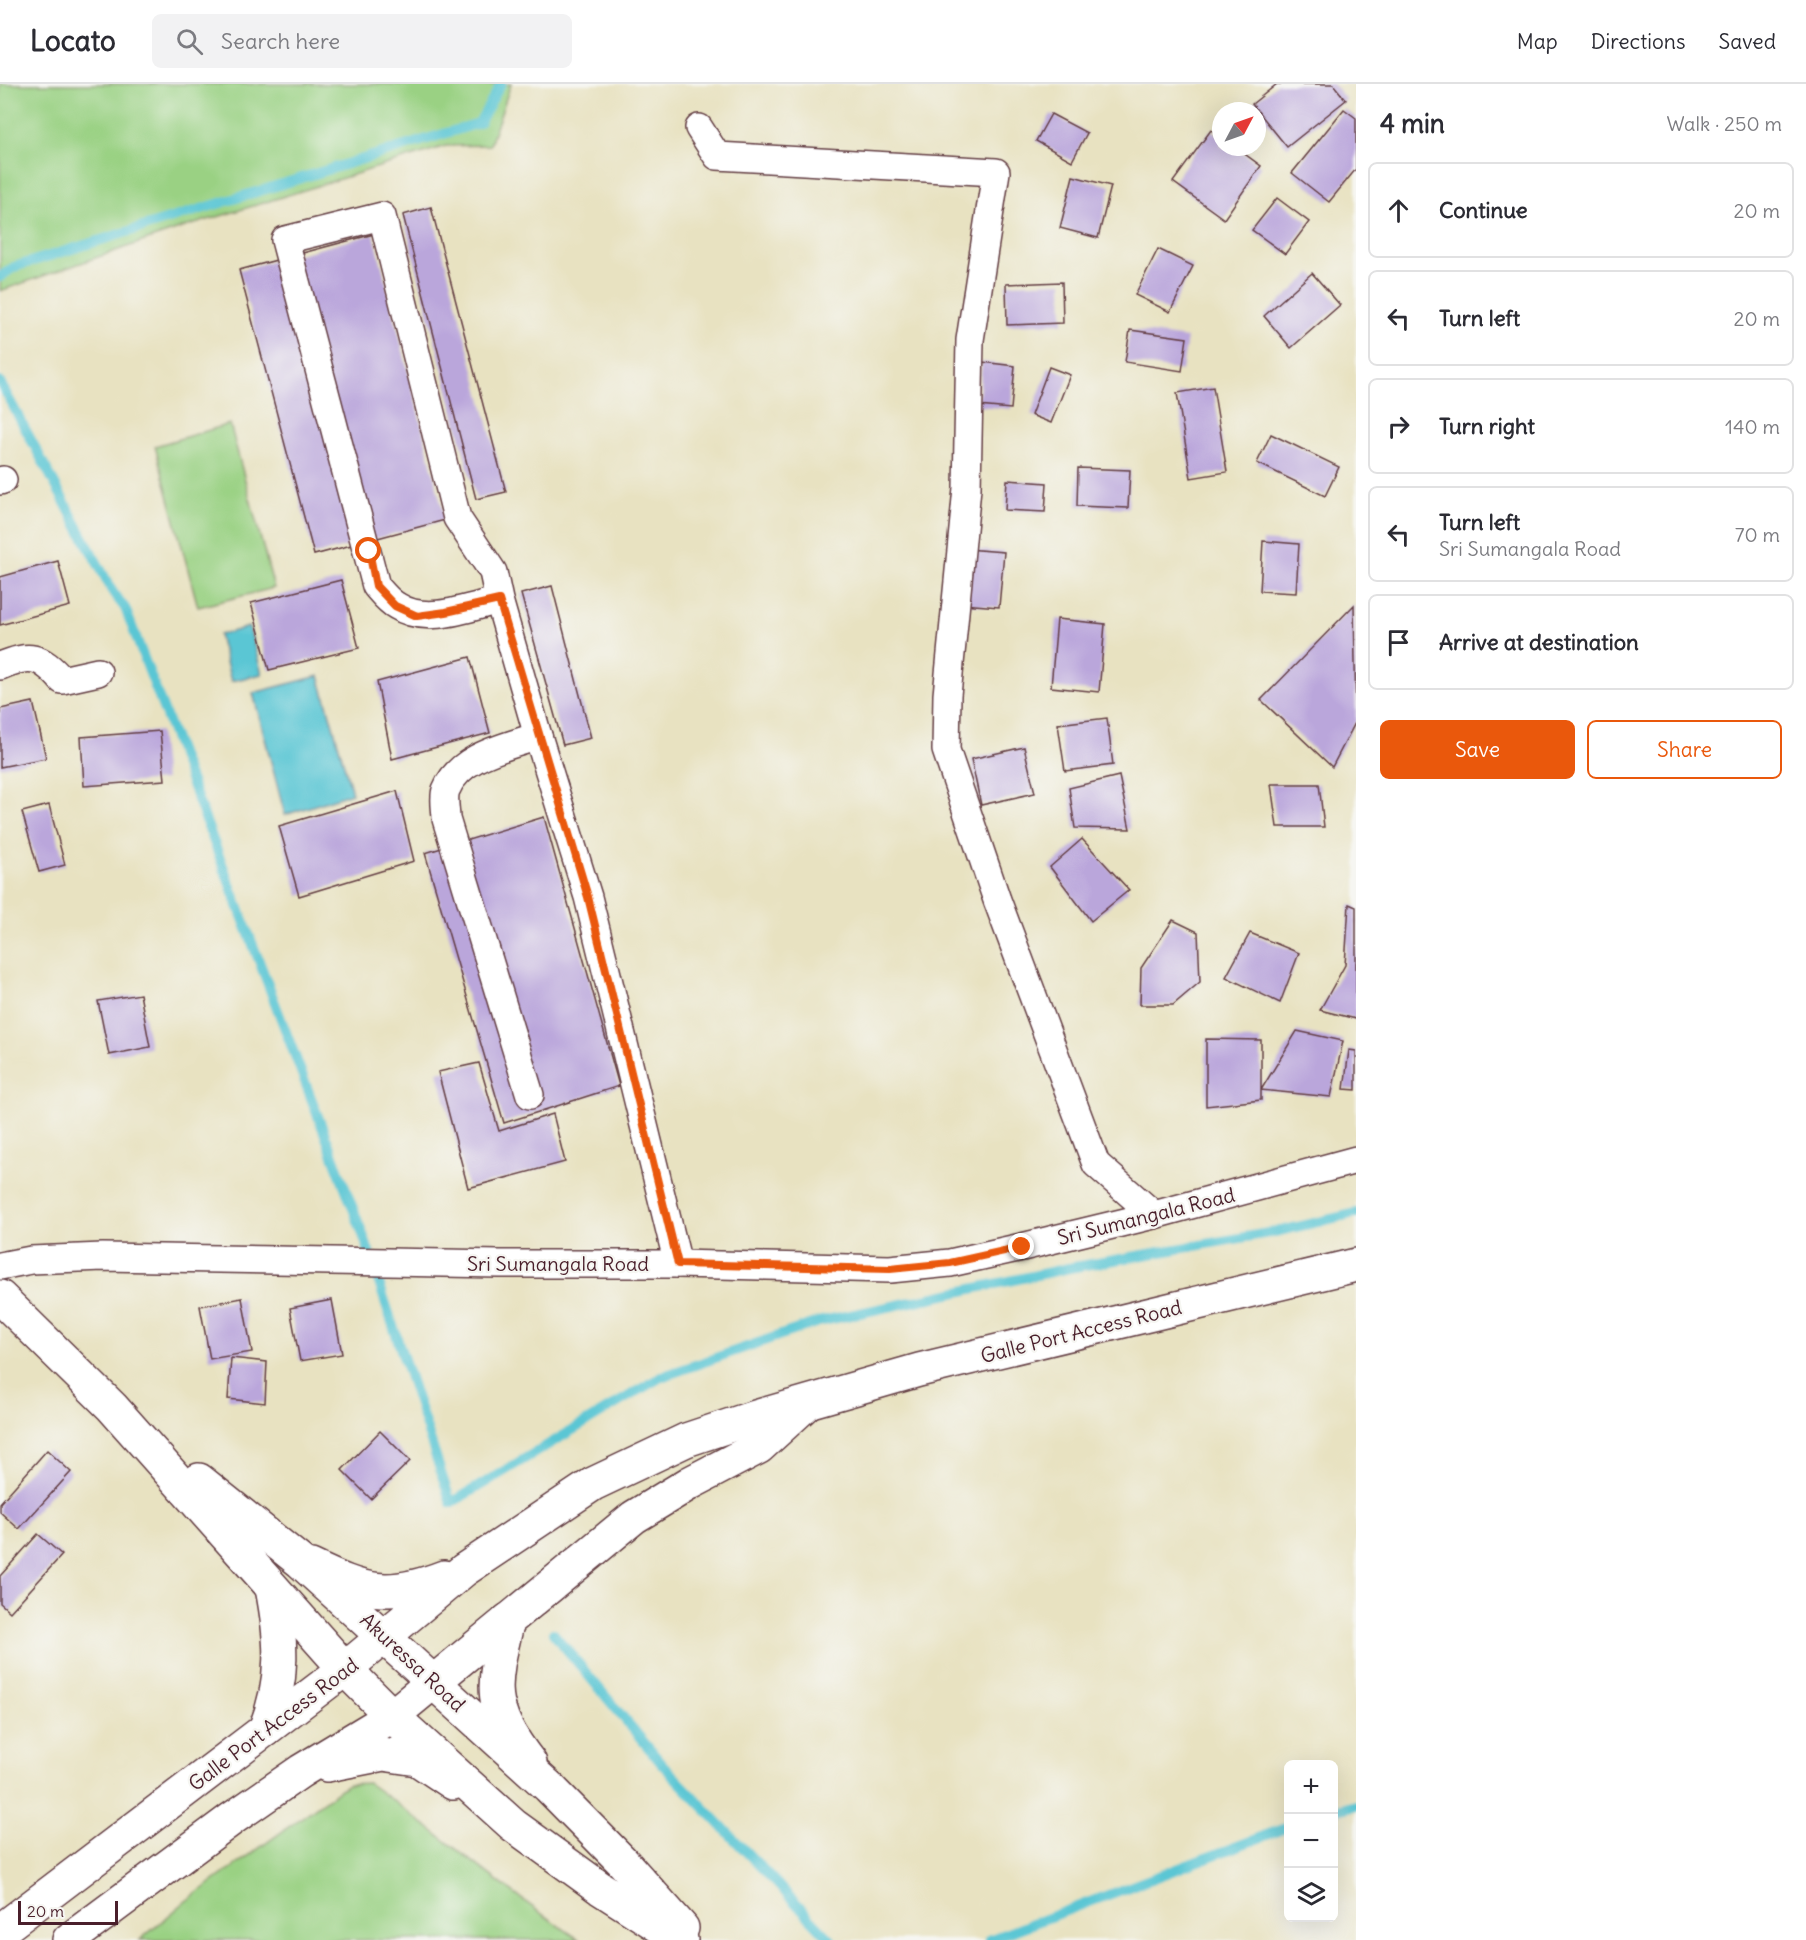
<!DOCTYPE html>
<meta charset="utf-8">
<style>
:root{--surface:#fff;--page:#f2f2f3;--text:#2b2b33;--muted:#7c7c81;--line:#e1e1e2;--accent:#ea580c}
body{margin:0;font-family:Delius,sans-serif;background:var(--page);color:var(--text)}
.controls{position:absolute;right:18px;bottom:18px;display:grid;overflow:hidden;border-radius:9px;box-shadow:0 6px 24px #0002}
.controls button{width:54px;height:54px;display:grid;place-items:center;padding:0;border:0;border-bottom:2px solid var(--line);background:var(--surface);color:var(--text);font:30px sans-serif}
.compass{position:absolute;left:1212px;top:18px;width:54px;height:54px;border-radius:50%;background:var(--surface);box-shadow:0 6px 24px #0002;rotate:49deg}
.scale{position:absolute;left:18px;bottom:15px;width:100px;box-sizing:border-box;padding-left:6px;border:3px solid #4a1f2b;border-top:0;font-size:16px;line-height:21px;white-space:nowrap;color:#4a1f2b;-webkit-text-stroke:4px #f6f6f2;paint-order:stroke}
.stop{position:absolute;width:18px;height:18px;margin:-14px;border:4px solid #ea580c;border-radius:50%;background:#fff}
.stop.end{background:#ea580c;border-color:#fff;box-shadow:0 2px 6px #0008}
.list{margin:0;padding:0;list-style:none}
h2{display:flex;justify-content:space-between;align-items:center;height:78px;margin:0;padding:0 24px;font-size:26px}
h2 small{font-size:20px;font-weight:400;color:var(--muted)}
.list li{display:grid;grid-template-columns:39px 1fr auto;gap:18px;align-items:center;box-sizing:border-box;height:96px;margin:0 12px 12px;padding:0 12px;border:2px solid var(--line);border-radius:9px}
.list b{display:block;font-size:22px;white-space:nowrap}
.list p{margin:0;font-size:20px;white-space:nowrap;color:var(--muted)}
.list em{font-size:20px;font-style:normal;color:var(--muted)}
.actions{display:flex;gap:12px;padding:18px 24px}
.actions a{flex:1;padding:14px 0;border:2px solid var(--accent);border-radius:9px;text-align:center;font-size:21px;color:var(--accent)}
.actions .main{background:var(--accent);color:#fff}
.icon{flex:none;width:33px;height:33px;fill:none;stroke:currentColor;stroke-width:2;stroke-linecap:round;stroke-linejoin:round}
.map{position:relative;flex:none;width:1356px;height:1856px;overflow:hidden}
header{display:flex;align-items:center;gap:36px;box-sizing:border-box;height:84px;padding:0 30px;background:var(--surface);border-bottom:2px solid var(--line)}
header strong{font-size:28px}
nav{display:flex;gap:33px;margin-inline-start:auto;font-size:21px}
.search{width:420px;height:54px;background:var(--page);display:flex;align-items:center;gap:15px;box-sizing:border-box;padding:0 21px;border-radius:9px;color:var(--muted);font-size:22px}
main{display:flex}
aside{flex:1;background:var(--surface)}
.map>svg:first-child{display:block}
.green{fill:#9ad183;stroke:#727857;stroke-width:1.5}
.water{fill:#5ac6d4;stroke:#527280;stroke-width:1.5}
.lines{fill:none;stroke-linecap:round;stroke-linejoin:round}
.stream{stroke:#5ac6d4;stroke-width:10}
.building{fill:#baa6db}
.minor-casing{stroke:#623c42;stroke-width:30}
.primary-casing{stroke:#623c42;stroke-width:36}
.trunk-casing{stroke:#623c42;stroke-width:36}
.minor{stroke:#fff;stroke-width:27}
.primary{stroke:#fff;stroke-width:33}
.trunk{stroke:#fff;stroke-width:33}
.route{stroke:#ea580c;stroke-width:8}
.labels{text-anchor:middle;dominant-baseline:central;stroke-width:4.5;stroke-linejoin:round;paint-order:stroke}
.street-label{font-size:20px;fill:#4a1f2b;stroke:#f6f6f2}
</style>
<header>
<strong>Locato</strong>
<div class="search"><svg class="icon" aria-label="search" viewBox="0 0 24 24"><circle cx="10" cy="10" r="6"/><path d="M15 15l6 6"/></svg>Search here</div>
<nav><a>Map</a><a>Directions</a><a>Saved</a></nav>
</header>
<main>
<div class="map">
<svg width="1356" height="1856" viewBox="0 0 1356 1856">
<rect width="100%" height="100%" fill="#f6f6f2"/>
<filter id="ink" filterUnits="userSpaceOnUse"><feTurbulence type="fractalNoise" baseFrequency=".0167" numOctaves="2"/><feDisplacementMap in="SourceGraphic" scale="12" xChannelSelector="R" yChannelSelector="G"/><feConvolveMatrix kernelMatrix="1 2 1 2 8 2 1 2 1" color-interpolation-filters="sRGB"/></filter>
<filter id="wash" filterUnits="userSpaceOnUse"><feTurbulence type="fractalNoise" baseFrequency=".008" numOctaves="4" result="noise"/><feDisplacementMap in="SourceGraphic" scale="24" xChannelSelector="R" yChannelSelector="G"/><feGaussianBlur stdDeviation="1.35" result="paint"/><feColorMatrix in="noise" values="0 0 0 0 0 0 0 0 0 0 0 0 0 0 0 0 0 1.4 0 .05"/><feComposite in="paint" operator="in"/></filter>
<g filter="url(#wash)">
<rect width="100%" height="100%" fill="#e8e2c1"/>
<g class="green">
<polygon points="0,0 511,0 490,61 446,62 182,144 0,207"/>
<polygon points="230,340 274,504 198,523 155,362"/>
<path d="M368,1699C440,1749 506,1808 580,1856H140L186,1817L348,1700Z"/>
</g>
<g class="water">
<polygon points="249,543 262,590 231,597 219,551"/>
<polygon points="319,592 352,709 285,731 253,609"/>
</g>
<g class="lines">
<g class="stream">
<polyline points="0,193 14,183 479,39 501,0"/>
<polyline points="0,298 114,510 125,524 365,1156 451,1419 661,1293 818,1238 1069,1184 1280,1147 1356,1129"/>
<polyline points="553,1549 662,1680 831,1856"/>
<polyline points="1334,1727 1356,1721"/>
<polyline points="989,1856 1288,1743"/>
</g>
</g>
<g id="blocks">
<g class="building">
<polygon points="1277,0 1333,0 1346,16 1287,63 1252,20"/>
<polygon points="1344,25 1356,34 1356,85 1329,118 1292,89"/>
<polygon points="1051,30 1087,49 1072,77 1036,57"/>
<polygon points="1211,46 1221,53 1221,63 1235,63 1261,82 1224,135 1173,98"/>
<polygon points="1073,92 1111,102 1098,154 1060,144"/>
<polygon points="1277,114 1309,138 1285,170 1252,146"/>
<polygon points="431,123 506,408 476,415 403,131"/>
<polygon points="374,150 445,436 314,471 239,186"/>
<polygon points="1158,165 1193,182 1170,228 1135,211"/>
<polygon points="1312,189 1340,221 1291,264 1264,232"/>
<polygon points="1062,198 1063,239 1007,241 1006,200"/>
<polygon points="1130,246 1187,254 1182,287 1125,278"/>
<polygon points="982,278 1015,282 1011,325 978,322"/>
<polygon points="1049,283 1070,291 1051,339 1031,331"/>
<polygon points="1213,303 1227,388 1191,394 1177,309"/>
<polygon points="1271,350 1339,383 1325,412 1257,379"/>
<polygon points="1078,384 1130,386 1128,424 1077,422"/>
<polygon points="1007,396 1047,399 1045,428 1005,426"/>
<polygon points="1263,457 1299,460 1296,509 1260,507"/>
<polygon points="966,465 1004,468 999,523 962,520"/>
<polygon points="58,477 70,522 0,541 0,493"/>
<polygon points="341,496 359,564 269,586 251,519"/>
<polygon points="552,502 591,654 563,661 521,510"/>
<polygon points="1354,521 1356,637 1332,683 1261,616"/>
<polygon points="1057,535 1105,540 1099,608 1051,603"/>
<polygon points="470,573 490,649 392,675 377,598"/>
<polygon points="33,618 46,674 0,683 0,625"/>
<polygon points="1107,634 1113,681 1065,687 1058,640"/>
<polygon points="160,647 165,696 84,702 81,653"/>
<polygon points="1024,663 1035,709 981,721 971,675"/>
<polygon points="1119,692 1130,745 1075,744 1069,704"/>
<polygon points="1271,700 1319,700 1324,743 1277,743"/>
<polygon points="397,707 414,777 299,812 279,742"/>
<polygon points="49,721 65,781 39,788 22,728"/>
<polygon points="544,733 619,1002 504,1039 425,769"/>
<polygon points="1082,755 1129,806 1091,837 1050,783"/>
<polygon points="1349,820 1356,823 1356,935 1320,926 1345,881"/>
<polygon points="1173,836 1198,848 1200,898 1173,921 1140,921 1141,884"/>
<polygon points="1250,849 1299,869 1280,919 1226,893"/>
<polygon points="140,910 150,963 109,971 98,917"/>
<polygon points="1297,947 1343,957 1331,1013 1261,1006 1261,1016 1206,1022 1206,955 1261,956 1261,1006"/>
<polygon points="1349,966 1356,967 1356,1006 1344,1005"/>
<polygon points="479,979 499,1047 553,1030 565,1078 468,1104 438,988"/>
<polygon points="242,1214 252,1268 210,1275 200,1222"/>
<polygon points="332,1216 342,1270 300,1277 290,1224"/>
<polygon points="231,1274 267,1278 265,1319 228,1315"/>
<polygon points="380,1347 410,1377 371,1415 342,1386"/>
<polygon points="47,1366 71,1388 19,1445 0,1428 0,1419"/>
<polygon points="38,1450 62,1471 10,1528 0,1519 0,1492"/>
</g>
</g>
</g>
<g filter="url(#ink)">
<use href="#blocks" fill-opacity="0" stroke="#623c42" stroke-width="1.5"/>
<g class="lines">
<g class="minor-casing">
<g id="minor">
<polyline points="699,44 717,72 996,88 970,256 967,404 947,611 946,666 997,816 1096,1080 1154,1131"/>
<polyline points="0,397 3,396"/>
<path d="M499,516C467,524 426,541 397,522C389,518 382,509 376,502L285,156L382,132L457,434L493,488L499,516L538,652L588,813L678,1180"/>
<path d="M0,582C30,570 40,571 62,596L98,588"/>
<path d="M530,1011L446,735C446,726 443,714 446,706C460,671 507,663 538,652"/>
<polyline points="0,1182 31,1176 103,1173 500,1180 678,1180 890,1185 950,1179 1022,1163 1154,1131 1356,1076"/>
</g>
</g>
<g class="primary-casing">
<g id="primary">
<path d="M311,1482C365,1508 387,1515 444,1493"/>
<path d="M508,1536C492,1602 486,1622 530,1679"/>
<path d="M265,1646C285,1595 282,1556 272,1504"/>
<polyline points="327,1681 383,1670 417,1675 453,1699"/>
<polyline points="0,1847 345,1585 464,1486 593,1400 686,1356 752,1334 919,1286 1356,1181"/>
<polyline points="69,1856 233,1734 301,1687 392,1632 634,1433 690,1399 759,1363 804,1322"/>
</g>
</g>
<g class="trunk-casing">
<g id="trunk">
<polyline points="0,1213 112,1323 345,1585 392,1632 513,1741 600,1804 681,1856"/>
<polyline points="199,1396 301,1478 549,1703 622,1777 682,1844"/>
</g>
</g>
<use href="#minor" class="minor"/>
<use href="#primary" class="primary"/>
<use href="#trunk" class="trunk"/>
</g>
</g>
<g class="lines" filter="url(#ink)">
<polyline class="route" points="369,467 376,502 395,522 417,532 446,528 499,516 588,813 678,1180 890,1185 950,1179 1022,1163"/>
</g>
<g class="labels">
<g class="street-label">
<text transform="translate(1146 1132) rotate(-14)">Sri Sumangala Road</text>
<text x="558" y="1179">Sri Sumangala Road</text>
<text transform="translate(1081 1247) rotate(-14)">Galle Port Access Road</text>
<text transform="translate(413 1578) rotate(43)">Akuressa Road</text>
<text transform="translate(273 1640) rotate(-37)">Galle Port Access Road</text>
</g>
</g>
</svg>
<div class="controls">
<button>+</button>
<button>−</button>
<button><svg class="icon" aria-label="layers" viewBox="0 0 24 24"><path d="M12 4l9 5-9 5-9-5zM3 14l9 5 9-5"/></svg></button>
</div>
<svg class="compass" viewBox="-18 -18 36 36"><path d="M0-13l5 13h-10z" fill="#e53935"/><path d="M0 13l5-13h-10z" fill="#7c7c81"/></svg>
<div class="scale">20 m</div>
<div class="stop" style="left:369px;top:467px"></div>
<div class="stop end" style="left:1022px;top:1163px"></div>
</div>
<aside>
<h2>4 min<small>Walk · 250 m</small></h2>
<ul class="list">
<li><svg class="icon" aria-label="ahead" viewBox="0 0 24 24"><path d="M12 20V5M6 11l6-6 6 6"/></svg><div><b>Continue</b></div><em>20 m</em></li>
<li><svg class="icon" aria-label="left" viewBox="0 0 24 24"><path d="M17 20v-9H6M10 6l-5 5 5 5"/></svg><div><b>Turn left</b></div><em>20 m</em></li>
<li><svg class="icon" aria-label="right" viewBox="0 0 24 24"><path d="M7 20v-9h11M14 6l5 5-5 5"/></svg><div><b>Turn right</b></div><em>140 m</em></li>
<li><svg class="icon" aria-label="left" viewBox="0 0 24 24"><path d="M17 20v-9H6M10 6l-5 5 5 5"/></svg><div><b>Turn left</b><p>Sri Sumangala Road</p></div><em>70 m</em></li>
<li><svg class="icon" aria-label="arrive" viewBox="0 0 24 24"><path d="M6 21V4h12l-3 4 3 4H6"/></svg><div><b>Arrive at destination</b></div></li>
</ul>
<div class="actions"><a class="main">Save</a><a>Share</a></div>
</aside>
</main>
